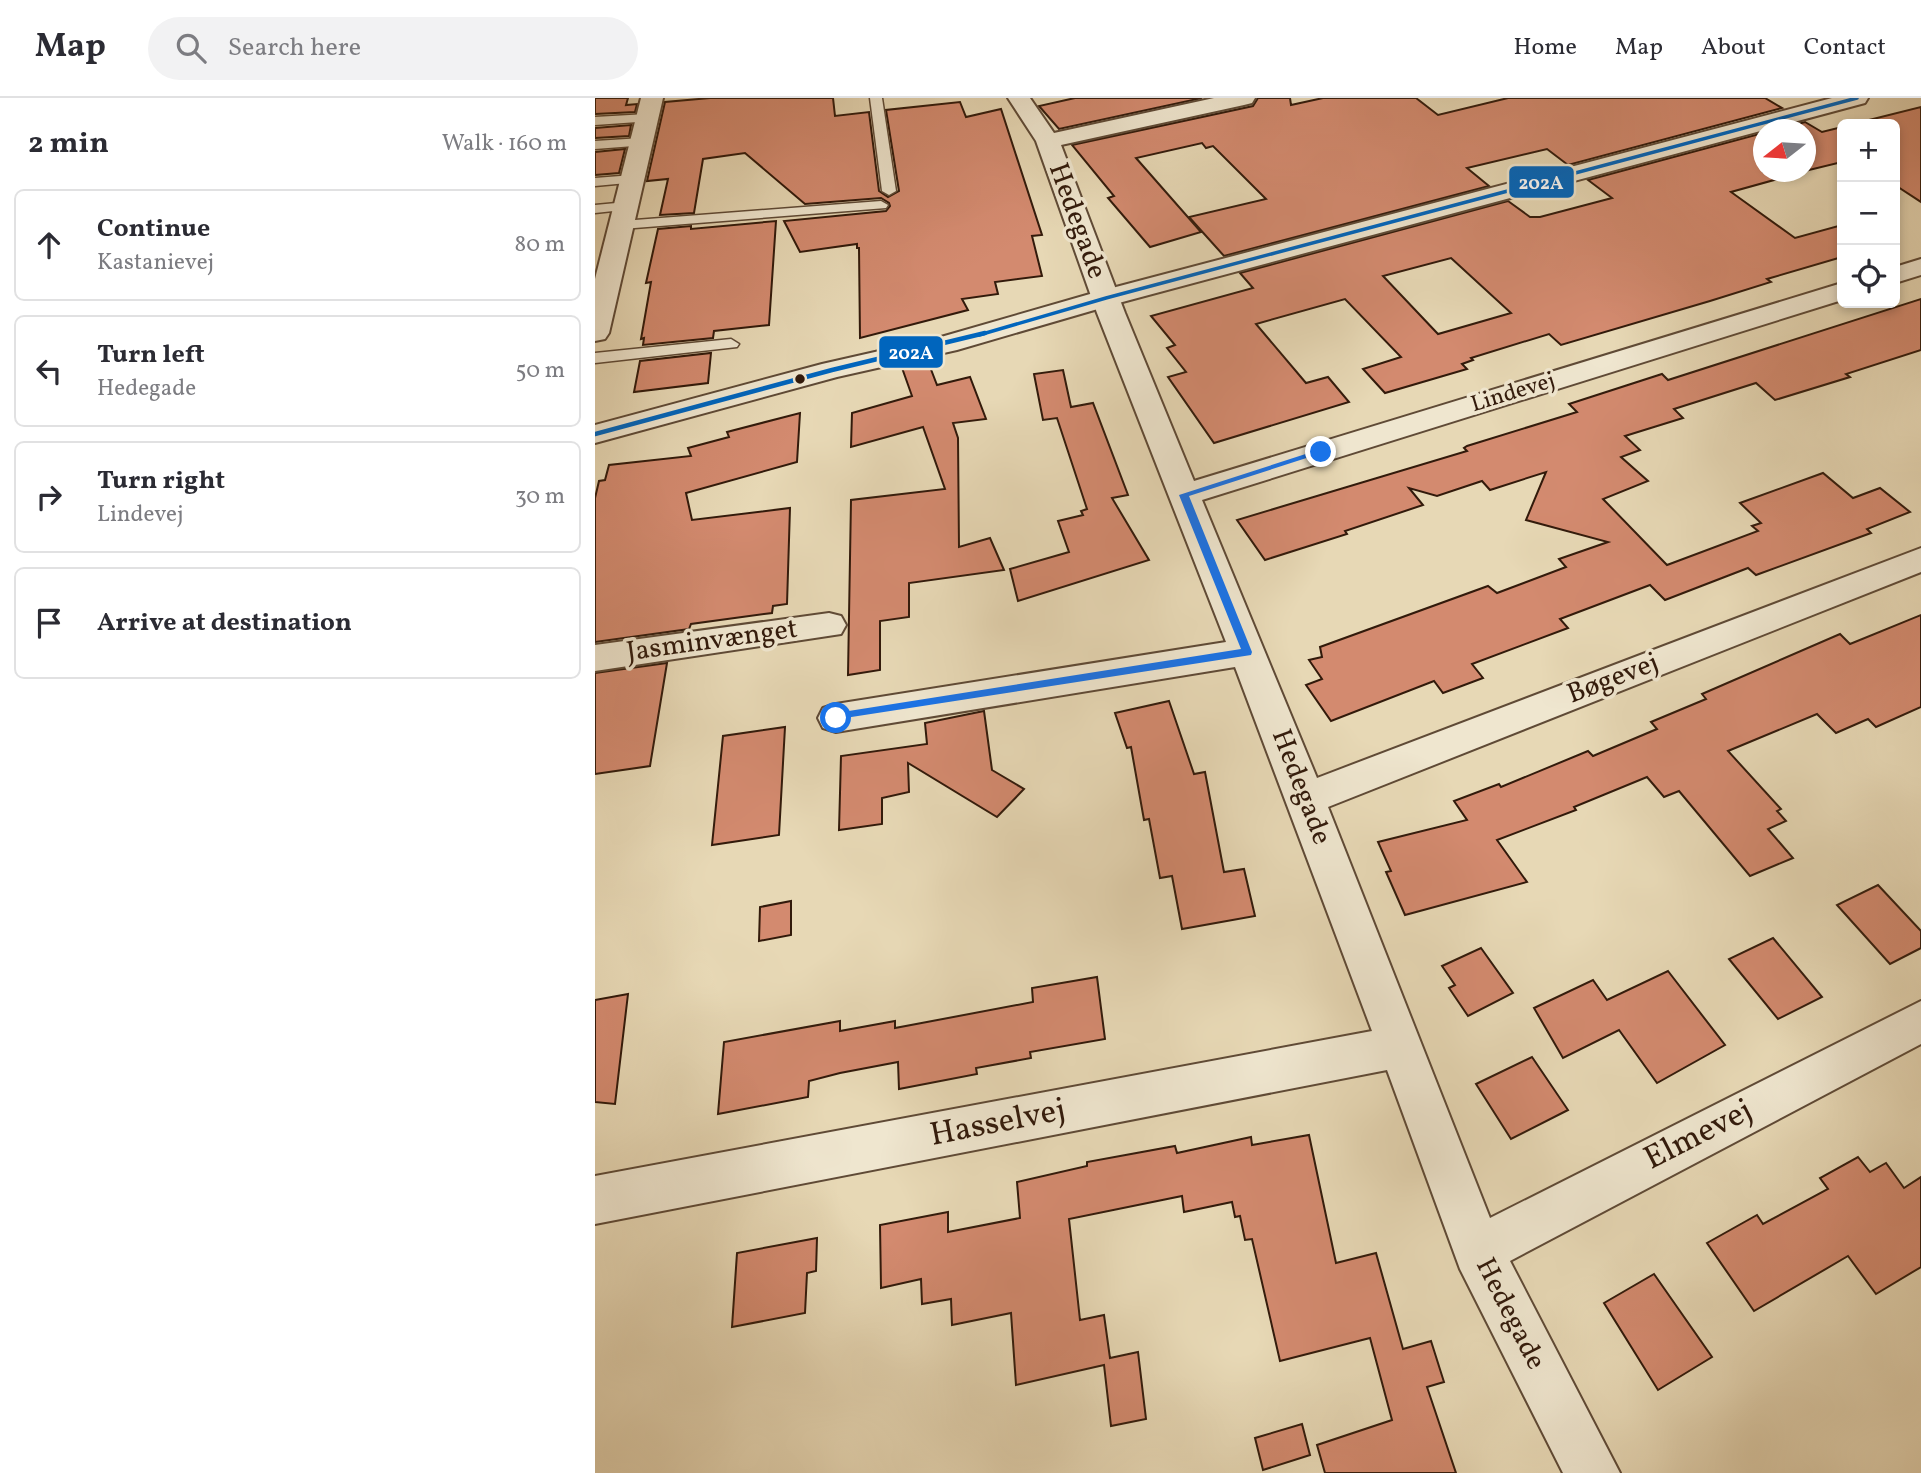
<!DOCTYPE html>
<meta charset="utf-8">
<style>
:root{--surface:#fff;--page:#f2f2f3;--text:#2b2b33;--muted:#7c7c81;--line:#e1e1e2}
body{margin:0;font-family:Vollkorn,serif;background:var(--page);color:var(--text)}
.controls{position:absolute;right:21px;top:21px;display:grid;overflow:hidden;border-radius:10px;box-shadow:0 4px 10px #0003}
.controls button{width:63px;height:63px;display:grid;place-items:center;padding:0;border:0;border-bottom:2px solid var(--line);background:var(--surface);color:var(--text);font:35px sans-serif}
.compass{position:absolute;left:1158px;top:21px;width:63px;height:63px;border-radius:50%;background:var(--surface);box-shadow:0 4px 10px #0003;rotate:253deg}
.stop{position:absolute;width:21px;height:21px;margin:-16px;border:5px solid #1a73e8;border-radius:50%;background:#fff}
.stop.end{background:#1a73e8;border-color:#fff;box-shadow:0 2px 7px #0008}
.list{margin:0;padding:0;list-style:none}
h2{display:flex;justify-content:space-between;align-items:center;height:91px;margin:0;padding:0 28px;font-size:30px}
h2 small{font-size:23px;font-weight:400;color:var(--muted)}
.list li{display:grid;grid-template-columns:46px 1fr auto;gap:21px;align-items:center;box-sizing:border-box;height:112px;margin:0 14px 14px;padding:0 14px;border:2px solid var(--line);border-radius:10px}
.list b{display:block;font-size:26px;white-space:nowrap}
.list p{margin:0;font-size:23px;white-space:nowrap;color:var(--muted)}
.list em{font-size:23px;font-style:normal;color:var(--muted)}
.icon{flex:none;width:38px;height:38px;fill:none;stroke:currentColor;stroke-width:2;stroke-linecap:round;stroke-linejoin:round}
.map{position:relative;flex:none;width:1326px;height:1375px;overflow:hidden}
header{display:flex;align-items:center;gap:42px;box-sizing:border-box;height:98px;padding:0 35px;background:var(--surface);border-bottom:2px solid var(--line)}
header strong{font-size:33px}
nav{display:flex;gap:38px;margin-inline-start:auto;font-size:24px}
.search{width:490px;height:63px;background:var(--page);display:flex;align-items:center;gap:18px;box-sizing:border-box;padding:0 24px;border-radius:38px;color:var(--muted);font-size:26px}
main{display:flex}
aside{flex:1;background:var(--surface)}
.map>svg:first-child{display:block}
.building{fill:#d38a6f;stroke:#321a0b;stroke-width:2;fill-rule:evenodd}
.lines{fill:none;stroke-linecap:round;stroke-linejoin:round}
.service-casing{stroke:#5f4a36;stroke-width:3}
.minor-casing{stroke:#5f4a36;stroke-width:4}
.tertiary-casing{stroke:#5f4a36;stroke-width:4}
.service{fill:#efe6cf;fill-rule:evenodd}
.minor{fill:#efe6cf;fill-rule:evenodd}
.tertiary{fill:#efe6cf;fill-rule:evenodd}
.bus-1-far1-casing{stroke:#efe6cf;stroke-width:7}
.bus-1-casing{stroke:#efe6cf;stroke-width:9}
.bus-1-far1{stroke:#0065bd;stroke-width:3.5}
.bus-1{stroke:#0065bd;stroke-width:4.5}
.route{fill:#1a73e8}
.bus-dot{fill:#321a0b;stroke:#efe6cf;stroke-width:2.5}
.labels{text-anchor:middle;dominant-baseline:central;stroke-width:7;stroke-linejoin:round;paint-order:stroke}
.far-street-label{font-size:23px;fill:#321a0b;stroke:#efe6cf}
.street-label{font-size:28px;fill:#321a0b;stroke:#efe6cf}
.near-street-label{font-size:33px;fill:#321a0b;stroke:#efe6cf}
.line-badge{stroke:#efe6cf;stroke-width:2.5}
.badge-label{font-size:19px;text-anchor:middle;font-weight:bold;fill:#fff}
</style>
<header>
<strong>Map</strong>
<div class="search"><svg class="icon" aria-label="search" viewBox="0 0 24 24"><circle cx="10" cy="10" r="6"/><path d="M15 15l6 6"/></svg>Search here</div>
<nav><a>Home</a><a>Map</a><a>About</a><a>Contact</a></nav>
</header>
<main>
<aside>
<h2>2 min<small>Walk · 160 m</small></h2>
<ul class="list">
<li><svg class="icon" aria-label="ahead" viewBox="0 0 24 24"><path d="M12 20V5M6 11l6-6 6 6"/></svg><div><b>Continue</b><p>Kastanievej</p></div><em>80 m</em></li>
<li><svg class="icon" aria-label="left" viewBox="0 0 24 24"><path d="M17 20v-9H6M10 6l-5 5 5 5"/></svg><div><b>Turn left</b><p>Hedegade</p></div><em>50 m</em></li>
<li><svg class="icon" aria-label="right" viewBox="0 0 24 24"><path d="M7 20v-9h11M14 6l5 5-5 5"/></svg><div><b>Turn right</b><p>Lindevej</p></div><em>30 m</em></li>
<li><svg class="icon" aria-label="arrive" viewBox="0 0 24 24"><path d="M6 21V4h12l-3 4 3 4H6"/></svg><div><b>Arrive at destination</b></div></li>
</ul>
</aside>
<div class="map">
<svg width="1326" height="1375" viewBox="0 0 1326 1375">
<rect width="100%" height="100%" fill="#e7d8b5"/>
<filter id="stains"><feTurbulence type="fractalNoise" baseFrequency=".00286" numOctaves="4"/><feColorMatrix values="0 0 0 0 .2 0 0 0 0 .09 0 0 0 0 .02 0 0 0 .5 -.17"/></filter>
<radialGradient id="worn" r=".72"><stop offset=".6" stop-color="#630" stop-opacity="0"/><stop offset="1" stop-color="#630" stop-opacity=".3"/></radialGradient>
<g class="building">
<polygon points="0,0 33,0 31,7 42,6 40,14 0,16"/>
<polygon points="115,0 238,0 240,18 274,14 284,93 293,99 304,93 291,12 365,4 371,19 406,11 447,137 437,138 447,178 400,184 403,196 367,201 373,212 265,240 264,150 262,150 262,146 205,154 189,123 291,113 295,108 294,105 286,100 210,106 150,55 108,61 99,115 65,117 73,81 52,83 70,4"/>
<polygon points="480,0 607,0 464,31 444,8"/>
<polygon points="663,0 695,0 696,7 728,0 821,0 843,17 913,0 1170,0 1187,10 973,67 952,51 872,70 894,88 629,158 594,119 671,101 618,48 611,50 607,45 541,60 606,134 555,149 513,100 519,98 477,47 658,8"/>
<polygon points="1326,9 1326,104 1300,87 1300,26 1258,26"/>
<polygon points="1210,24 1227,34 1247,29 1247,64 1210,73 1210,32 1181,32"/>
<polygon points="36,27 34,38 0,40 0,30"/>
<path d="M1168,35V74H1208L1136,94L1200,140L1247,127V159L1172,181L1176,184L1115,203L966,247L954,236L876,260L878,262L867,266L872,271L790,295L768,271L806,259L750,201L661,226L711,285L733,279L754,304L619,345L573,279L591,274L572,250L580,247L556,218L658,190L645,175L913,103L935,119H945L1017,100L993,82ZM856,160L916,215L843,236L788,178Z"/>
<polygon points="30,51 24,75 0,77 0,54"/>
<polygon points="181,123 174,227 119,233 118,240 48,247 49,240 46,241 56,184 51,185 63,131 96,128 96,131"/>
<polygon points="1326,201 1326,252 1251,276 1255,279 1180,302 1161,285 1079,311 1088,320 1030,338 1045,352 1026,359 1053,383 1008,401 1072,467 1163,433 1157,428 1166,425 1145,405 1228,375 1258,400 1285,390 1315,414 1272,431 1276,435 1161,477 1153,470 1070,502 1055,487 965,521 973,530 877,566 888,580 848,595 839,583 736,623 711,587 727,581 714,562 727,559 725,549 893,488 902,495 971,469 964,461 1013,444 931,422 951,374 895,392 887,383 842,398 814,390 828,407 750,433 752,436 670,462 642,422 872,353 869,350 872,348 982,314 974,306 1067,276 1073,282"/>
<polygon points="116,255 113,285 39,294 45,263"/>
<polygon points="332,261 342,287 375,279 391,321 358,325 363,340 364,449 395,440 409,472 314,485 314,519 285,523 285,572 253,577 256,402 350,391 328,329 256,349 257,315 317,298 306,267"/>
<polygon points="468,272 476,309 498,305 533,397 517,400 554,462 423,503 415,471 474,454 463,423 488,417 486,413 492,411 462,320 448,322 439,276"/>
<polygon points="205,315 202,364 91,395 97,422 195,410 192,506 178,508 177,515 96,526 94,531 0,544 0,400 4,383 10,382 14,367 96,358 93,350 134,339 132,334"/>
<polygon points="1326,517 1326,609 1281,629 1273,621 1241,635 1222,616 1133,653 1186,711 1182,713 1191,723 1173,731 1198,760 1155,778 1084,693 1069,699 1052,679 979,709 981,712 902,742 932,784 810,817 791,774 796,773 783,744 872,722 859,703 904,686 906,689 993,653 998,658 1062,631 1056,624 1111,601 1107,596 1245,536 1255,546"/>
<polygon points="72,565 55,668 0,676 0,575"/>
<polygon points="574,603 599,676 610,674 629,774 649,771 660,818 587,831 577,778 565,780 554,721 549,722 536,649 532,650 520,615"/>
<polygon points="389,613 397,672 429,691 402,719 313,665 314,694 287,700 287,726 244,732 246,658 332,646 330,625"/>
<polygon points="190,629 184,737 117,747 128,638"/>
<polygon points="1283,787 1326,833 1326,850 1295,866 1242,807"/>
<polygon points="196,803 196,837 164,843 165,809"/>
<polygon points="1178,840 1227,899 1183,921 1134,861"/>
<polygon points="886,850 918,895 873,918 854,890 860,887 847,868"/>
<polygon points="1073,873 1130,947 1062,985 1024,932 968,960 939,910 998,882 1012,902"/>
<polygon points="502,879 510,941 435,954 436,960 381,970 382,976 304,991 303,964 245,975 214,983 213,999 123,1016 129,944 245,923 245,933 300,923 300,930 438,904 437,890"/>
<polygon points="33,896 20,1006 0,1004 0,902"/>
<polygon points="937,959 973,1012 916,1041 881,986"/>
<polygon points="714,1037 741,1165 781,1155 808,1251 836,1243 849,1284 832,1289 861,1375 730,1375 722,1347 797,1322 775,1240 685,1263 657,1141 650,1142 645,1118 640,1119 637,1104 589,1114 587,1098 474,1121 485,1222 509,1217 515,1260 543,1254 551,1321 516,1328 509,1267 421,1287 416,1215 357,1227 356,1201 327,1206 326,1181 286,1190 285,1127 353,1114 353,1134 425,1120 422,1084 492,1068 492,1064 580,1048 582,1055 656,1039 657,1047"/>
<polygon points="1263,1059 1275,1074 1291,1065 1309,1090 1326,1079 1326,1169 1281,1196 1253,1158 1159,1213 1112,1145 1162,1117 1168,1126 1233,1091 1225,1080"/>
<polygon points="222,1140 221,1173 212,1175 210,1215 137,1229 142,1155"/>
<polygon points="1059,1176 1117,1259 1063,1292 1009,1205"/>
<polygon points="707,1326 715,1357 668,1372 660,1340"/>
</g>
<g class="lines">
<g class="service-casing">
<g id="service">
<polygon points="275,0 287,0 301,93 294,97 287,93"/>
<polygon points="52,16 59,20 57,23 0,27 0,19"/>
<polygon points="47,40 54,44 52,47 0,51 0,43"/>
<polygon points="38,77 45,81 43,84 0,88 0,80"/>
<polygon points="286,103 293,107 291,110 27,131 20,127 27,123"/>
<polygon points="32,104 37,105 39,108 37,111 0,115 0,107"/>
<polygon points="136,241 144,246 142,249 0,265 0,255"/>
</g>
</g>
<g class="minor-casing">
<g id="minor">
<polygon points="46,0 68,0 14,235 10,241 0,243 0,181"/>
<polygon points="413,0 435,0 459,35 619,0 660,0 657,5 649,7 466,47 530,215 599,383 1247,185 1247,202 607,402 722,680 1326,450 1326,474 733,709 895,1120 1326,903 1326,946 915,1163 1025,1375 968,1375 865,1171 792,972 0,1126 0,1078 777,933 640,569 241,634 228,630 223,620 228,610 241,606 631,544 502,215 441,43"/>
<polygon points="1326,161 1326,177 1300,185 1300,169"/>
<polygon points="234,515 246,518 251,527 246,536 0,573 0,547"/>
</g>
</g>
<g class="tertiary-casing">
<polygon id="tertiary" points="1237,0 1273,0 1270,5 520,206 362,252 242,279 0,345 0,327 227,266 346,239 502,194"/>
</g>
<use href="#service" class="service"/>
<use href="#minor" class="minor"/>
<use href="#tertiary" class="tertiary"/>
<g class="bus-1-far1-casing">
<polyline id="bus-1-far1" points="384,237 511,200 1262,0"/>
</g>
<g class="bus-1-casing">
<polyline id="bus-1" points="0,336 237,272 390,235"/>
</g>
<use href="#bus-1-far1" class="bus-1-far1"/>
<use href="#bus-1" class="bus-1"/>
</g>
<polygon class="route" points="723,352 730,354 594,398 657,554 656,557 237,622 235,620 241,615 646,551 584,397"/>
<circle class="bus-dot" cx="205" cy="281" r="6"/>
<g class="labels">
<g class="far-street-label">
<text transform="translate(918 295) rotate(-17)">Lindevej</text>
</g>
<g class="street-label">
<text transform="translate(482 123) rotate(70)">Hedegade</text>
<text transform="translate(117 543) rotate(-8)">Jasminvænget</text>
<text transform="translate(1018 581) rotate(-21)">Bøgevej</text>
<text transform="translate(706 689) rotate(69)">Hedegade</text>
<text transform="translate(915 1216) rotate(63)">Hedegade</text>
</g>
<g class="near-street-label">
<text transform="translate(403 1026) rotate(-11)">Hasselvej</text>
<text transform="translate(1104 1038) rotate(-27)">Elmevej</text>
</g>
</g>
<g class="line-badge">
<rect x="913" y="67" width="67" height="34" rx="7" fill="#0065bd"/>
<rect x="283" y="237" width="66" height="34" rx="7" fill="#0065bd"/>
</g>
<g class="badge-label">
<text x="946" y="91">202A</text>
<text x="316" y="261">202A</text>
</g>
<rect width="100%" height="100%" filter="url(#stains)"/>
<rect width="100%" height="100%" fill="url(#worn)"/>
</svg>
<div class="controls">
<button>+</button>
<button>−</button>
<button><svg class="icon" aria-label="locate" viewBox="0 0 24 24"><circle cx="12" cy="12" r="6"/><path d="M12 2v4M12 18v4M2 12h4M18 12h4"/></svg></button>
</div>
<svg class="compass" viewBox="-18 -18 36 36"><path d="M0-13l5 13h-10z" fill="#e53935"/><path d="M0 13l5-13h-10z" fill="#7c7c81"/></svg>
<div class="stop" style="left:241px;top:620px"></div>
<div class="stop end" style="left:726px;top:354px"></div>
</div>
</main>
